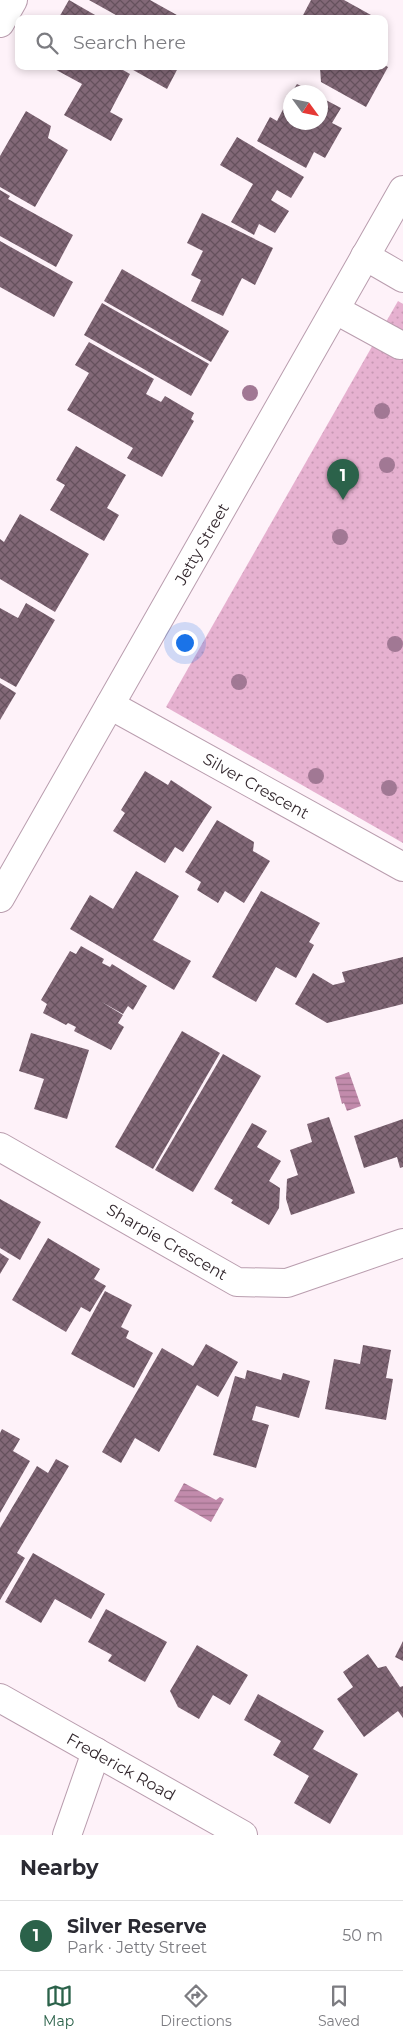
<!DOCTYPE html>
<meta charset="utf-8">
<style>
:root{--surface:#fff;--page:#f7f7f7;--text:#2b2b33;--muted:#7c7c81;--line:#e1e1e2;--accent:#2b624a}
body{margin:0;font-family:Montserrat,sans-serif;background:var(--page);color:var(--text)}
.compass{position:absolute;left:283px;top:85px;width:45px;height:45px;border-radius:50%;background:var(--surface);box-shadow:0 2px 8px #0003;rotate:123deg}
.you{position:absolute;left:184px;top:642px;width:18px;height:18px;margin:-12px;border:4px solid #fff;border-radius:50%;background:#1a73e8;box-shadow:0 0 0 8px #1a73e833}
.badge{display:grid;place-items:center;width:32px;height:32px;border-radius:50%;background:var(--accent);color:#fff;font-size:16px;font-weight:700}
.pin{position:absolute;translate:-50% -41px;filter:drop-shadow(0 1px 2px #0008)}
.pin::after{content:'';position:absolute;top:26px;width:18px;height:15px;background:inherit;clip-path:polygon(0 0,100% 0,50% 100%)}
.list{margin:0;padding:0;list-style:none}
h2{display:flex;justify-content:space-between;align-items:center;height:65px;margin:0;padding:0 20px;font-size:21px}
h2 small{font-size:16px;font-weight:400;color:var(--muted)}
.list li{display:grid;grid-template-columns:32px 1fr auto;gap:15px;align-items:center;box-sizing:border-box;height:70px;padding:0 20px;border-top:1px solid var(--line)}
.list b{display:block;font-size:19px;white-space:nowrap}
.list p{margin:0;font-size:16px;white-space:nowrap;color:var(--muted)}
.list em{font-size:16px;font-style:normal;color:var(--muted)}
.icon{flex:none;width:28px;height:28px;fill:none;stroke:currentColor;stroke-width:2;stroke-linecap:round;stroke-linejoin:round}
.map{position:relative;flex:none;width:403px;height:1835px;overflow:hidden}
.search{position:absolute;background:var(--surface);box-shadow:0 2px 8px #0003;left:15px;right:15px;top:15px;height:55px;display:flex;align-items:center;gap:12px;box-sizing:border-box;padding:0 18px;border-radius:10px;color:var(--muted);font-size:19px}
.sheet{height:135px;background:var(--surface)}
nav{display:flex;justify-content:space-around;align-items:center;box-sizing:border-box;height:70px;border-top:1px solid var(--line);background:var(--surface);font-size:14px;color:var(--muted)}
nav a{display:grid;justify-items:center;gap:2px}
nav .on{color:var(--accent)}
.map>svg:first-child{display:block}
.park{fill:url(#park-dots)}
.water{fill:url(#water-rules)}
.building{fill:url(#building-cross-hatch)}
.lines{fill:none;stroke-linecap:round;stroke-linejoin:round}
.minor-casing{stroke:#b99dae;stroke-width:30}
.major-casing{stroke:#b99dae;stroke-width:30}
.minor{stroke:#fff;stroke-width:28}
.major{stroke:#fff;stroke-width:28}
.tree{fill:#a17894}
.labels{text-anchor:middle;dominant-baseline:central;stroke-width:5;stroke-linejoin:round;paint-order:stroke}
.street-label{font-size:16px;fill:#33282e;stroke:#fff}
</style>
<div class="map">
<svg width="403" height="1835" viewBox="0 0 403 1835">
<defs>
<pattern id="park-dots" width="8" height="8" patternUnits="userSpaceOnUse" patternTransform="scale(1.25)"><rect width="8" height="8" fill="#e6b1d0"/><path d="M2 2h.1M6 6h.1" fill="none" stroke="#c698b3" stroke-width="1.8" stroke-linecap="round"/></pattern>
<pattern id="water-rules" width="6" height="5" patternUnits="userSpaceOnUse" patternTransform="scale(1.25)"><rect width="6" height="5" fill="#c28bac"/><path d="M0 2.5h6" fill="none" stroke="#9e728c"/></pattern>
<pattern id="building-cross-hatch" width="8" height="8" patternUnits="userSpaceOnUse" patternTransform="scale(1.25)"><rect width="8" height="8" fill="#826877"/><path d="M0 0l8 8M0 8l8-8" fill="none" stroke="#65515d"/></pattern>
</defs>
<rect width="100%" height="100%" fill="#fef2f9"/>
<polygon class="park" points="398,301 403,304 403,843 166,707"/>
<g class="water">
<polygon points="349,1072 361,1106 347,1111 344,1103 342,1104 335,1077"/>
<polygon points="184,1483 216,1500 220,1497 224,1499 211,1522 174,1501"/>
</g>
<g class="building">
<polygon points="69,0 102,19 58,19"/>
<polygon points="89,0 150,0 184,19 123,19"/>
<polygon points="311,0 344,0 371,15 369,19 301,19"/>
<polygon points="384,65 388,67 366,107 321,82 320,68 317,66 384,66"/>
<polygon points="49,66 116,66 130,74 110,112 123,119 111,141 64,115 82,84"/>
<polygon points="126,66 179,66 167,89"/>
<polygon points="297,84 313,92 292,92"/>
<polygon points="290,96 290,122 320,122 320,97 341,108 332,123 342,128 325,158 314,152 306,168 257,141 270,117 277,121"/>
<polygon points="26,111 51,126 48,138 68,150 35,207 0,187 0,156"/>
<polygon points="237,137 304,177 291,198 277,190 271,200 289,211 275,233 259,224 254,235 231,222 253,184 220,165"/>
<polygon points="0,190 10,196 8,199 73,235 56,267 0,236"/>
<polygon points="202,213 273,248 255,285 242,278 223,316 191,301 201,280 191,275 203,251 187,243"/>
<polygon points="0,241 73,282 54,317 0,287"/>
<polygon points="122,269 229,331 211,362 104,301"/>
<polygon points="102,303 209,364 191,396 84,335"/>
<polygon points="89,342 154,379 146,394 161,402 165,396 194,413 191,419 194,421 162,477 127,458 133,448 67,410 89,373 75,365"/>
<polygon points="76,446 126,475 107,508 119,515 104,541 50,510 65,485 56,480"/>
<polygon points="20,514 89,554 55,612 0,579 0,539 4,542"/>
<polygon points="26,603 55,620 16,687 0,678 0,608 18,618"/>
<polygon points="0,683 16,693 0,720"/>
<polygon points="145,771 168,785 171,780 212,807 183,852 175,847 165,863 113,831 125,813 121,810"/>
<polygon points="217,820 254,842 253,851 270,861 244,903 225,891 218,903 197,890 201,882 185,872"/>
<polygon points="136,871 179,896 153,940 191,961 174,990 70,929 90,895 113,909"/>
<polygon points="261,891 320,923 309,942 314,945 296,978 276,967 256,1002 212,977"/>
<polygon points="81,946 104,959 102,963 110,967 112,964 147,986 133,1010 128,1006 123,1014 100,1001 123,1015 118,1023 124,1027 111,1050 74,1031 76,1027 68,1023 66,1025 43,1013 47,1004 41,1000 55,976 70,951 76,954"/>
<polygon points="403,957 403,1004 327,1023 295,1004 313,973 333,985 345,982 342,972"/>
<polygon points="182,1031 220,1053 153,1169 115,1147"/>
<polygon points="31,1033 89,1050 67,1119 34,1109 44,1079 19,1071"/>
<polygon points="223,1054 261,1076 193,1192 155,1170"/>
<polygon points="329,1117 355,1193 291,1215 286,1199 287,1179 298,1175 290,1150 312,1142 307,1124"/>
<polygon points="403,1119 403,1167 400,1168 397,1157 364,1168 354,1136"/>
<polygon points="252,1123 267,1131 257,1147 281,1161 269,1181 280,1188 279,1208 269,1225 231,1203 233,1200 214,1189"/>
<polygon points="0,1199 41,1222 20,1260 0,1248"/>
<polygon points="48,1238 100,1269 94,1279 106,1286 90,1312 81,1307 66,1332 12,1300"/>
<polygon points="0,1253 9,1259 0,1274"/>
<polygon points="105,1291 132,1305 121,1327 129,1331 126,1338 153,1353 134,1388 71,1354"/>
<polygon points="206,1344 238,1362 218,1397 197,1385 159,1452 135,1438 121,1463 102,1452 162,1348 193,1366"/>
<polygon points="363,1345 391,1350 386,1378 393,1379 386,1420 325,1409 334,1359 360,1364"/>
<polygon points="247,1370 281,1380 283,1373 310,1381 299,1418 256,1406 252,1420 269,1425 256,1468 213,1455 235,1376 245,1379"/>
<polygon points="2,1429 20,1439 13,1451 30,1461 0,1513 0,1433"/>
<polygon points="56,1459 69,1466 17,1553 25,1558 0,1600 0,1528 37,1466 48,1473"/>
<polygon points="33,1553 105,1594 91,1619 55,1599 41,1623 5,1602"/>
<polygon points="106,1609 167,1642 145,1682 108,1661 112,1655 88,1642"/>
<polygon points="403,1641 403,1661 395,1657"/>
<polygon points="197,1645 248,1675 230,1705 213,1695 199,1719 178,1707 170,1691"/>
<polygon points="368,1654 378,1668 386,1666 400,1687 403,1686 403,1718 398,1711 364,1737 337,1699 353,1687 343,1672"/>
<polygon points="258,1694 324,1731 313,1749 358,1774 330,1824 294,1803 309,1776 273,1755 281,1741 244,1720"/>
</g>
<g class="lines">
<g class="minor-casing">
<g id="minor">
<polyline points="0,23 13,0"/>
<polyline points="365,256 403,278"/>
<polyline points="336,310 400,345"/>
<polyline points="110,705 403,867"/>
<polyline points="0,898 403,190"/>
<polyline points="0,1147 237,1282 287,1283 403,1243"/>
<polyline points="67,1835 96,1752"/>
</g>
</g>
<g class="major-casing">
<polyline id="major" points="0,1698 243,1835"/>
</g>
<use href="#minor" class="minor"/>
<use href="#major" class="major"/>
</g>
<g class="tree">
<circle cx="250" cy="393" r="8"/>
<circle cx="382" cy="411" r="8"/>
<circle cx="387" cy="465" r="8"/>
<circle cx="340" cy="537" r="8"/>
<circle cx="395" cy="644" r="8"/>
<circle cx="239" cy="682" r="8"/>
<circle cx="316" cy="776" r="8"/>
<circle cx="389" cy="788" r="8"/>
</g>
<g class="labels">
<g class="street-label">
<text transform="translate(202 544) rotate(-60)">Jetty Street</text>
<text transform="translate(256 786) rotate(29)">Silver Crescent</text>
<text transform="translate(167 1242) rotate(30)">Sharpie Crescent</text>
<text transform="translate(121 1767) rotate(29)">Frederick Road</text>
</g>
</g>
</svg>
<svg class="compass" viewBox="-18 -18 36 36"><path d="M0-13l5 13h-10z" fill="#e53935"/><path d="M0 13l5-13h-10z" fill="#7c7c81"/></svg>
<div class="you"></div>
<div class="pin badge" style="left:343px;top:500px">1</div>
<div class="search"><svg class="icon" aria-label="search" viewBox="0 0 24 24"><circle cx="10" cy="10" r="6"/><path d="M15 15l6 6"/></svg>Search here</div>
</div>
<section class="sheet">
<h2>Nearby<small></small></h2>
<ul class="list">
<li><span class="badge">1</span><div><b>Silver Reserve</b><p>Park · Jetty Street</p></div><em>50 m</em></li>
</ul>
</section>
<nav>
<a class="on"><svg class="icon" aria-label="map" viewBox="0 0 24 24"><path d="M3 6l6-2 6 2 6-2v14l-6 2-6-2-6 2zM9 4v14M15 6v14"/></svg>Map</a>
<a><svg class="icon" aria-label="directions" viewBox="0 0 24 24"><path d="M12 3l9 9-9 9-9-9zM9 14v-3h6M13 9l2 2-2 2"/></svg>Directions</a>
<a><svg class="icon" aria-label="saved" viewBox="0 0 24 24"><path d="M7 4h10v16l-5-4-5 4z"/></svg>Saved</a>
</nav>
